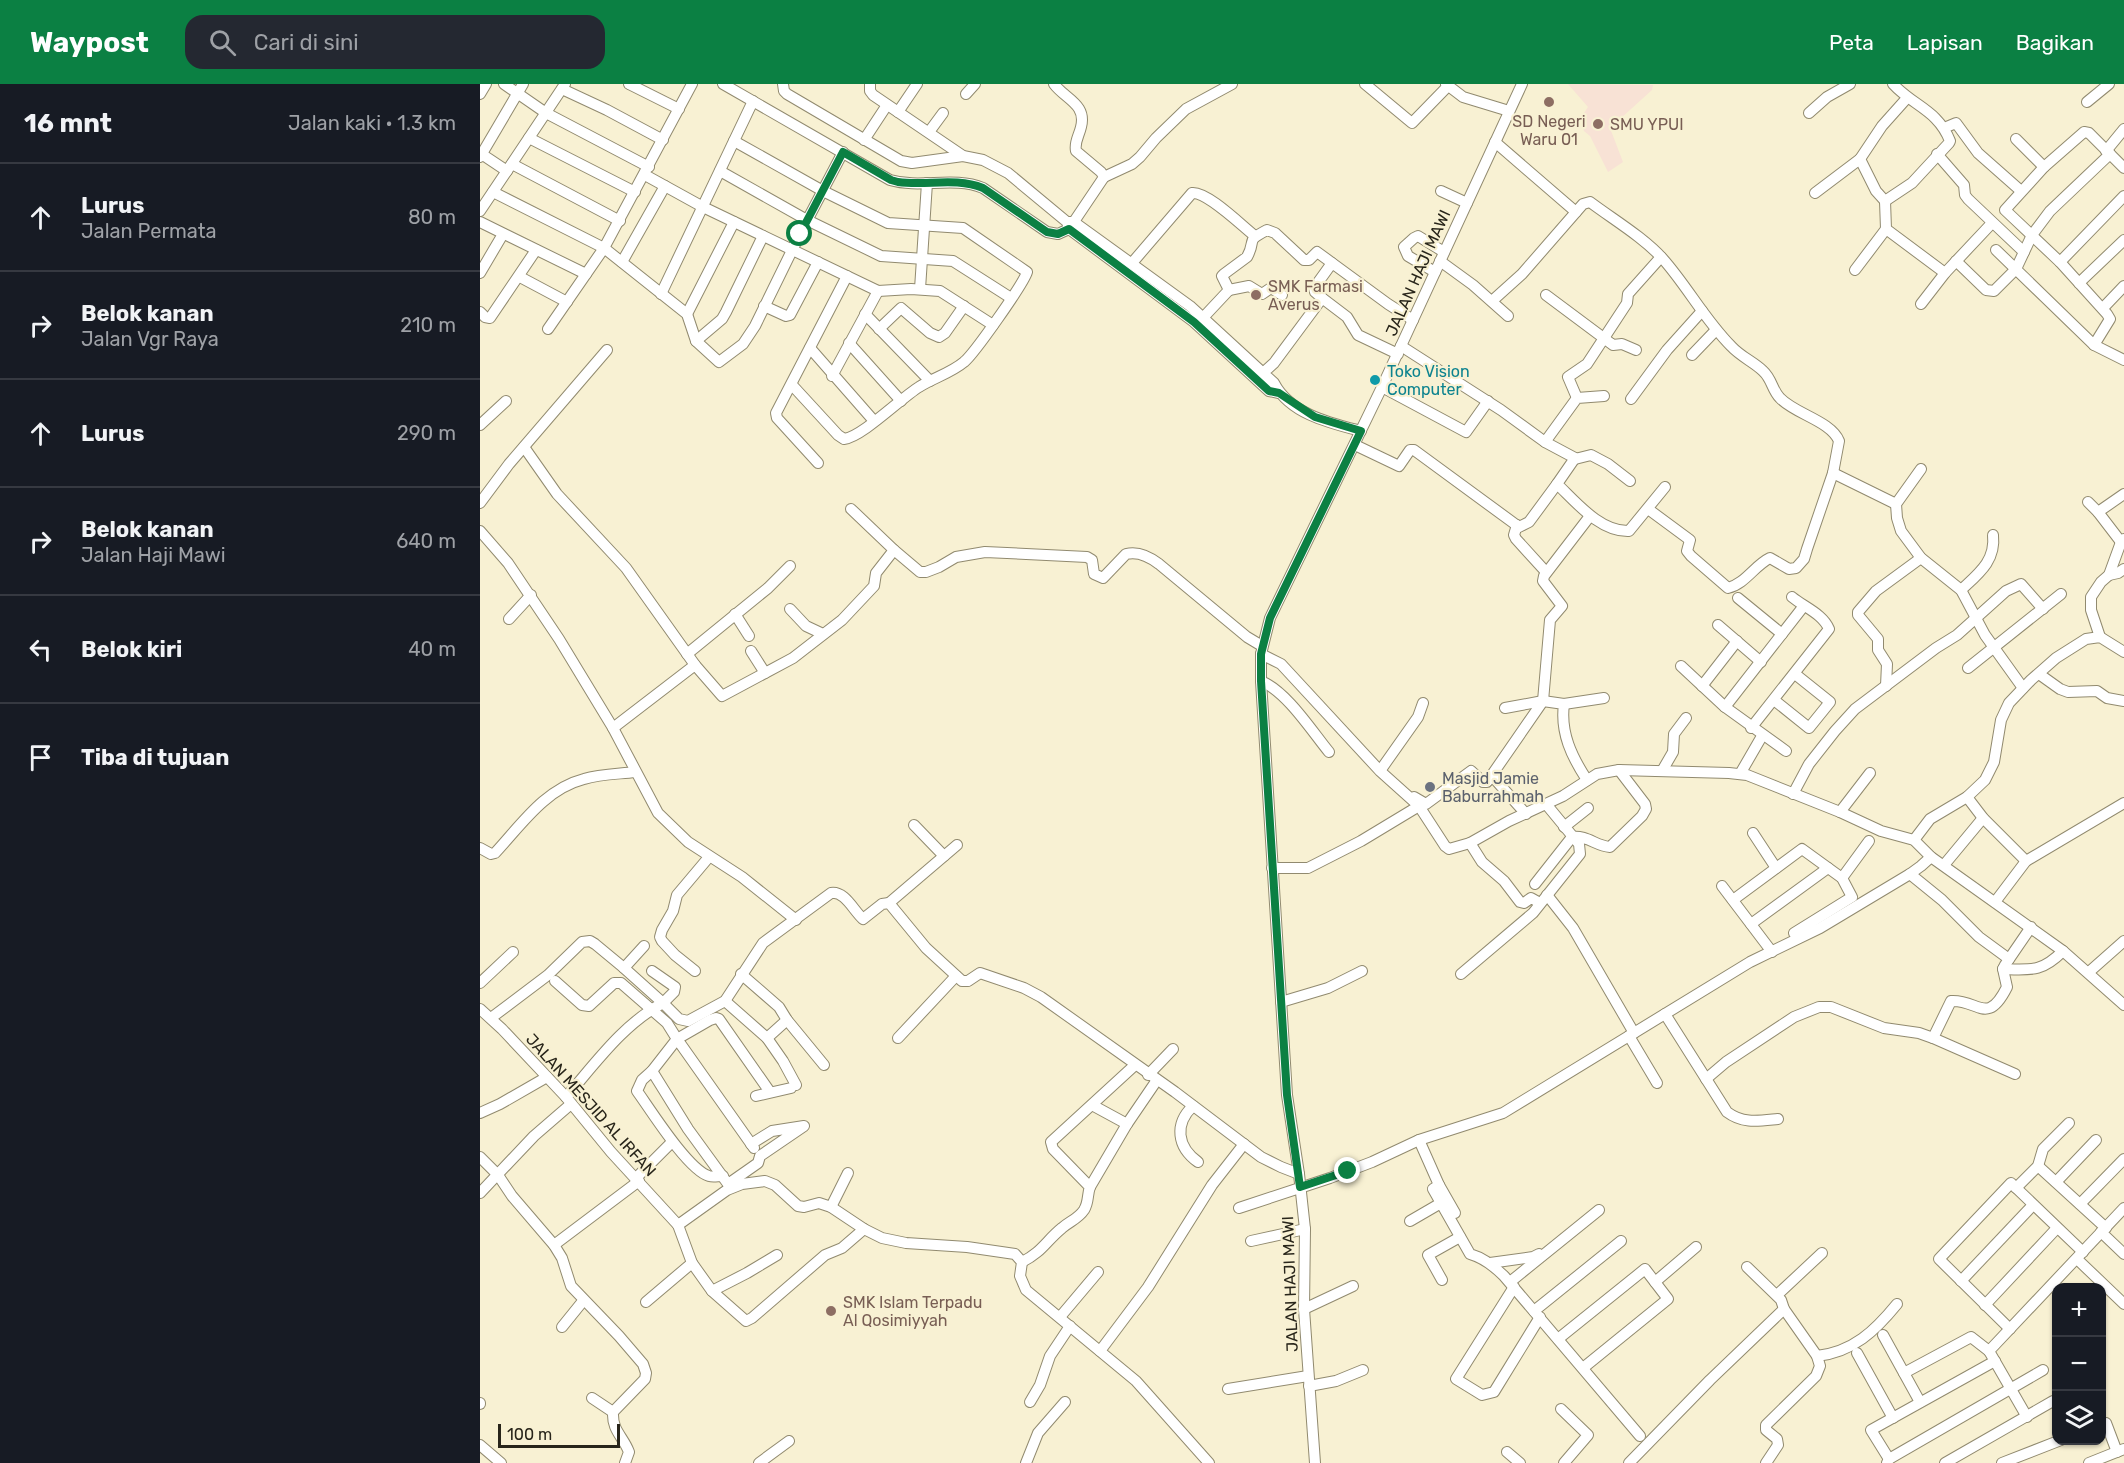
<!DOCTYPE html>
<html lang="id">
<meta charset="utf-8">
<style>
:root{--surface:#171b24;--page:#242831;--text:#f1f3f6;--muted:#9ea1a6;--line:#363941;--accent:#0b8043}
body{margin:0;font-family:Rubik,sans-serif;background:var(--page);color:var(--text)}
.controls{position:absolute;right:18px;bottom:18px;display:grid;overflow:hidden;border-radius:12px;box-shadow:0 2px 4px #0004}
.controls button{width:54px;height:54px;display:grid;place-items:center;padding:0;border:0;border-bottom:2px solid var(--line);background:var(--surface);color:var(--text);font:30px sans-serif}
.scale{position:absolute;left:18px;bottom:15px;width:122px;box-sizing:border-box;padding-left:6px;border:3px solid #28251a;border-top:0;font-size:16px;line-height:21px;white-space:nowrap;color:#28251a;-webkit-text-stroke:4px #f8f1d3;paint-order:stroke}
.stop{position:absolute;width:18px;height:18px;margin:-14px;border:4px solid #0b8043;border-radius:50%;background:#fff}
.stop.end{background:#0b8043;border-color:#fff;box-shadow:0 2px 6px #0008}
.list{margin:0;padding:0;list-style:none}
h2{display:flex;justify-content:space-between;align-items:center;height:78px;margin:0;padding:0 24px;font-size:26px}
h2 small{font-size:20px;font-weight:400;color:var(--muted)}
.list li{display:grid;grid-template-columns:39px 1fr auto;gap:18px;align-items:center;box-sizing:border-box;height:108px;padding:0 24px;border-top:2px solid var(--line)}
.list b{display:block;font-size:22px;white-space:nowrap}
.list p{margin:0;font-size:20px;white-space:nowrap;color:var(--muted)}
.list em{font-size:20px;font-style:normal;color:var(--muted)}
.icon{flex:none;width:33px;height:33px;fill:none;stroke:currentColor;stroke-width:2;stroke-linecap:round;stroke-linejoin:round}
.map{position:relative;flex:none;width:1644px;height:1379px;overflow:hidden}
header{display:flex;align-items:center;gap:36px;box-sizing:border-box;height:84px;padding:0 30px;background:var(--accent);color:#fff}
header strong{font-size:28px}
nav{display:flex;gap:33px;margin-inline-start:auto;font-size:21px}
.search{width:420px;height:54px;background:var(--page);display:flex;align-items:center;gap:15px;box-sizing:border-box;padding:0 21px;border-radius:18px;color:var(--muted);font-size:22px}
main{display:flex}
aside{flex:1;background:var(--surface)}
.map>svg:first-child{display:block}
.education{fill:#f8e2d5}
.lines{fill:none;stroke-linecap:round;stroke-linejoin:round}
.minor-casing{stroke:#918a6f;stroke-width:12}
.minor{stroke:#fff;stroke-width:10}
.route{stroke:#0b8043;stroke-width:8}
.education-dot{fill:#8d6e63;stroke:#f8f1d3;stroke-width:2}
.culture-dot{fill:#0f9aa8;stroke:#f8f1d3;stroke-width:2}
.worship-dot{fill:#6b7280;stroke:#f8f1d3;stroke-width:2}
.labels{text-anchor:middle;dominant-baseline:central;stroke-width:4.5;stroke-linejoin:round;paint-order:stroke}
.education-label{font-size:16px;fill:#785e54;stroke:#f8f1d3;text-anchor:start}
.street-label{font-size:16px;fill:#28251a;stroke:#f8f1d3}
.culture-label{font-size:16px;fill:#0d838f;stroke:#f8f1d3;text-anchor:start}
.worship-label{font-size:16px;fill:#5b616d;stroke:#f8f1d3;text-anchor:start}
</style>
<header>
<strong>Waypost</strong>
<div class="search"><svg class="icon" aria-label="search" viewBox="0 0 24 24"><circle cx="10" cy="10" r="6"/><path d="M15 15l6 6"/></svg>Cari di sini</div>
<nav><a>Peta</a><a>Lapisan</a><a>Bagikan</a></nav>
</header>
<main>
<aside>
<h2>16 mnt<small>Jalan kaki · 1.3 km</small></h2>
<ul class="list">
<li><svg class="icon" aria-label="ahead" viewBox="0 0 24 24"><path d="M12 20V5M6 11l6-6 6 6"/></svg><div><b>Lurus</b><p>Jalan Permata</p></div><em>80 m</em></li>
<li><svg class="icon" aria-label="right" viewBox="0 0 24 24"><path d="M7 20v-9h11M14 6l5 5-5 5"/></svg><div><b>Belok kanan</b><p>Jalan Vgr Raya</p></div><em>210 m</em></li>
<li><svg class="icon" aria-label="ahead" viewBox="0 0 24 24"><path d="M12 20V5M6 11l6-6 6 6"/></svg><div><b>Lurus</b></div><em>290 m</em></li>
<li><svg class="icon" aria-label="right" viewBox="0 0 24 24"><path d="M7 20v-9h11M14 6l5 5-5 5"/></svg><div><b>Belok kanan</b><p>Jalan Haji Mawi</p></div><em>640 m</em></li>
<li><svg class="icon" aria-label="left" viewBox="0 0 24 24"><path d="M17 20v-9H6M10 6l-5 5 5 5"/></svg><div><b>Belok kiri</b></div><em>40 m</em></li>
<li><svg class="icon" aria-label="arrive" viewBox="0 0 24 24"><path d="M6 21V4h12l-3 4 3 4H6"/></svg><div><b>Tiba di tujuan</b></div></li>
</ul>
</aside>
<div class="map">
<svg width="1644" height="1379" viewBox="0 0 1644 1379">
<rect width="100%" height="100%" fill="#f8f1d3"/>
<polygon class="education" points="1088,0 1173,1 1172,6 1130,44 1143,78 1128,88 1110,52 1104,47 1100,35 1108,23"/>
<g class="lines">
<g class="minor-casing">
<g id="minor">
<polyline points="24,0 66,29 169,83"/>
<polyline points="149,0 199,25"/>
<path d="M243,0L410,96C441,105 473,92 503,104L567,148L578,150L589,145L624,93L621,88L596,67C594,58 599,52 601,43C607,20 585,15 574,0"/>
<polyline points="303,0 304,7 307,10 421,77 432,79 483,72"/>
<polyline points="390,0 390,7 393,11 483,72 503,76 528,89 587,138 589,145 714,238 789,307 799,309"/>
<polyline points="885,0 932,39 968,2"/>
<polyline points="966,0 983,13 1029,27"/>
<polyline points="82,5 127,26 183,56"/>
<polyline points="0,10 6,0"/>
<polyline points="486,10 495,0"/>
<polyline points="1607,18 1629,0"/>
<polyline points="418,28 437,0"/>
<polyline points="1329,29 1347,13 1370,0"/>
<polyline points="1464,44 1476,39 1498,69 1541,107"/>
<polyline points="449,48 463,29"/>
<polyline points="49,54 155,108"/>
<polyline points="1536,55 1564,83"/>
<polyline points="384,56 407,21"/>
<path d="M254,57L343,107L408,139L483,144L547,188C544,199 494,270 484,278C471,289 453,294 439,303C421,314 382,353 364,355L358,351L312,301"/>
<path d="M1015,58L1096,128L1103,120L1110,118C1134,136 1163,153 1183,175C1207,202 1225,236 1251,262C1261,273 1274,278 1283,287C1292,295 1292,306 1300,314C1315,330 1351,337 1359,357L1353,389L1327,465L1324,475L1316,484L1309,485L1290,474C1275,481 1265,500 1248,504L1211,472L1207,467L1210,456L1168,425"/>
<polyline points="1626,67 1644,45"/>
<polyline points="0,69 27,87"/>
<polyline points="1457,70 1484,101 1485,111 1488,115 1544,168"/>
<polyline points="0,73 43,0"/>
<polyline points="1380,75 1402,42 1427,14"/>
<polyline points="32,80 140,137"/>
<polyline points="240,87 327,136 401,172 473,177 531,214"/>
<polyline points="165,91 223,123 398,207 431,205 460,207 513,241"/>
<polyline points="624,93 652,80 660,73 676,54 706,25 752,0"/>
<polyline points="961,107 987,119"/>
<polyline points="13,108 124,164 207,230 216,257 239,278 263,260 275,242 320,150 363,68"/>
<path d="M1335,109L1380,75L1396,107L1405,117L1432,99L1469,59L1470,57C1458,26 1433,22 1413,0"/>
<polyline points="1405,117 1406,145 1465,189"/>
<polyline points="0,127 85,0"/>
<polyline points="0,138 106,190"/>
<path d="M588,138H594L710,222L794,299C810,330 850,339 881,347"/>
<polyline points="1516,166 1614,261 1644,276"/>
<polyline points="960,177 993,201 1028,232"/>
<polyline points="1476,177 1506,206 1514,207 1536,185 1552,151 1570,127 1630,70"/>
<polyline points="142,178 185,102"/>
<polyline points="1580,178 1644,112"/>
<path d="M652,179L712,109C727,107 762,142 775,152"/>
<polyline points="1375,186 1406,145"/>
<polyline points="955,188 928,172 924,163 934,154 938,152 964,168"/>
<polyline points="0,189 23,150"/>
<polyline points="40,193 87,218"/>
<polyline points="1599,199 1644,156"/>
<polyline points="440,205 447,99"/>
<polyline points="749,206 769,202 782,210 791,204 802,211"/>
<polyline points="181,210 273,17"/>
<polyline points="1066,211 1133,261 1142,260 1156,266"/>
<polyline points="842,214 867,233 878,251 918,270"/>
<polyline points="1012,217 1042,190 1096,128"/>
<polyline points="1441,220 1465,189 1512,139"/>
<polyline points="284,222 306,232 310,231 338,178"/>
<polyline points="1623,224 1644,202"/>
<polyline points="0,228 5,233 10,234 56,166"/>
<polyline points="207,230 254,138"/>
<polyline points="385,230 450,297"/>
<path d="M719,238L749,206L742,192L744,190L767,173C777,155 764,158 787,146L795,149L824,176H829L837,168L852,179"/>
<polyline points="68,245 124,164 212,0"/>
<polyline points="399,245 421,224 450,249 459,253 465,249 484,222"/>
<polyline points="216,257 242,235 246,228 283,152"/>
<polyline points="369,259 421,317"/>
<polyline points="1614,261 1630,235 1627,230 1580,178 1525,126 1564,83 1604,48 1609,49 1644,84"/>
<path d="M921,262L1021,326L1065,358L1095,374L1077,400C1096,418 1120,448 1149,447L1185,403"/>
<polyline points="330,264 394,337"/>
<polyline points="1212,271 1236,246"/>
<polyline points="783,289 794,279 840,217 842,214 835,208 834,204 852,179 908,220 933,236"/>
<polyline points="352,292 398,207"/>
<polyline points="902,303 986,348 1008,317"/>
<polyline points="1097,314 1088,293 1107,280 1147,219 1148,210 1181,173"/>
<polyline points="1151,315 1187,266 1222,227"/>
<polyline points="0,341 26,317"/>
<polyline points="1065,358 1097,314 1124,312"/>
<polyline points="875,361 919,382 930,366 934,366 1039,443 1049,438 1077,400"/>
<polyline points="44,363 77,410 146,484 215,581"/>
<polyline points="1095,375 1111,371 1128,380 1150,397"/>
<polyline points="338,379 297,334 296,329 367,192"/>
<polyline points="1441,385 1416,420 1417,434 1421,447 1441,474 1481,506 1505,551 1543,604"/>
<polyline points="1353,389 1416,420"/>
<polyline points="1608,418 1618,428 1644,410"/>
<polyline points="0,419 29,380 127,266"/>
<polyline points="1618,428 1641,458 1644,455"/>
<polyline points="1037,441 1034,451 1036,455 1066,488"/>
<polyline points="0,447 28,479 79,555 133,644 178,729 208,758 262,793 316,836"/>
<path d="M414,466L440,488H446L459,483L476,473L505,468L607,473L612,476L614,490L623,494L646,470C658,467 670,473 679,480L767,553L782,562"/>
<polyline points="1629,491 1638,489 1644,485"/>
<path d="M1481,506C1498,490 1516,477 1513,451"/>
<polyline points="1258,514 1302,550"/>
<polyline points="310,525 326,542 343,550"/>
<polyline points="255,530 269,552"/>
<polyline points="29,535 51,511"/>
<polyline points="1238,541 1281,578"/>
<polyline points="1620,553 1611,526 1611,513 1621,498 1629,491 1641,458"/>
<polyline points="271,567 285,589"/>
<polyline points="207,570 288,504 310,482"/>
<polyline points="781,570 801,580 900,687 939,722 965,762 969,765 990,759 1029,737 1083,712 1117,690 1139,686 1249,689 1267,691 1360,728 1401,747 1434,756 1451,773 1583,867 1644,921"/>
<polyline points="1201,582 1245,623 1306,667"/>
<polyline points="1488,584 1581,510"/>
<polyline points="1559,590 1580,605 1588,608 1617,607 1627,614 1644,617"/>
<path d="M781,597C807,608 831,646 849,668"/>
<polyline points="1222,602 1257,557"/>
<polyline points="1406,602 1407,580 1398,566 1398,555 1378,531 1378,528 1396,507 1441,474"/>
<polyline points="1294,616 1329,644 1350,618 1315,590"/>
<polyline points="1084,620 1124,614"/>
<polyline points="1245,623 1323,523"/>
<path d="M1025,624L1063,617L1084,620C1080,649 1092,673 1107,696"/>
<polyline points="133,644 215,581 242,612 313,574 362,536 394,502 396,489 414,466 371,425"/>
<path d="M1271,644L1349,545C1343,530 1324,523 1312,513"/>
<polyline points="902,684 938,633 943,619"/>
<polyline points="1182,687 1193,668 1194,650 1206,634"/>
<polyline points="1260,690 1282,652"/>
<polyline points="1012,692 1046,730"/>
<polyline points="1313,710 1329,680 1355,647 1375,625 1456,564 1477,551 1526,507 1541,500 1563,525"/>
<polyline points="934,713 946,720 991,687 1003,698 1007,698 1063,617 1070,536 1082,522 1063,497 1064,492 1110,432"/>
<polyline points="1487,713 1503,734 1546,777"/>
<polyline points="1360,728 1390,689"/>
<polyline points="434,741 464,772"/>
<polyline points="1084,743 1108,724"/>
<polyline points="1273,749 1296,784"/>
<polyline points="1434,756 1450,735 1487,713 1505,696 1514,678 1521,636 1529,619 1551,596 1576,574 1606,555 1620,553 1644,568"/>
<polyline points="990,759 1002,778 1024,797 1040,818 1044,819 1051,814 1060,819"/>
<path d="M0,764L11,770L15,769C41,741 65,705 104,695C120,690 138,690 155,688"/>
<polyline points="1464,781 1503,734"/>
<polyline points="792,784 828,784 881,757 939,722"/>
<polyline points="1430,790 1462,816 1499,853 1529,875"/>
<polyline points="1362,794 1389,757"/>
<path d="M1055,800L1092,753C1107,751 1116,762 1130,763L1162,732L1166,725L1165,720L1139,686"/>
<polyline points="1242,802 1292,868"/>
<polyline points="1067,811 1093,844 1154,949"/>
<polyline points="1253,816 1322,765 1362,794 1372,813 1314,849"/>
<polyline points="1515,818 1546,777 1644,719"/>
<polyline points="409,819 477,761"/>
<polyline points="1271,840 1348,784"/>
<polyline points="164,862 144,884 183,919 194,908 195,903 172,887"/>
<path d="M1523,885C1552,886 1562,888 1583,867"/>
<polyline points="215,887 195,871 182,857 180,853 182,846 193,827 197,811 229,773"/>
<polyline points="1609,888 1644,857"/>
<polyline points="261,890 299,923 307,936 344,981"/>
<polyline points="981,890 1053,829 1100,770 1099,760 1066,720"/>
<path d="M75,897L102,921L109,922L134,899H141L187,939L197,955L172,987L162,996L157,1007C170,1025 208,1086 229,1092C233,1093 238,1092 243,1092"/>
<polyline points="0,899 33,868"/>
<polyline points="245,917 287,954 303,977 316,1001"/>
<polyline points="801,918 848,904 882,887"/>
<polyline points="0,925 22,945 86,1013 131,1068 198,1141 247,1106 262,1100 285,1097 295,1101 318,1122 324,1123 339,1119 351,1123 384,1145 402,1154 426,1159 487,1163 535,1170 542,1178 540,1192 546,1206 656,1297 729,1379"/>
<path d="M1185,930L1247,1028C1263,1040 1278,1037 1298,1035"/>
<polyline points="11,934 68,891 102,858 110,857 115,860 144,884"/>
<polyline points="1149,952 1177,999"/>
<polyline points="287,954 307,936"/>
<polyline points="418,954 476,892"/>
<polyline points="172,987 208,1045 248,1100 278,1079 280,1072 324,1042 292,1047 271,1060"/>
<path d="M1535,990L1453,954L1471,917C1498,915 1507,943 1527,903L1523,885L1525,881L1551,843"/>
<polyline points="668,991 693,965"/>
<polyline points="1226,995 1246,978 1314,933 1339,923 1351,923 1404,944 1439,949 1453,954"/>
<polyline points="276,1012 311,1004"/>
<path d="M86,1013C115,980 143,940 183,919L199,935L208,937L245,917L283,859L351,809C365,807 373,826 383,835L402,820L409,819L446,864L482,897H488L500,889L544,904L561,913L695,1008L781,1073L801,1083L819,1090"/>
<polyline points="612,1021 647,1040"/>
<path d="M713,1022C694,1040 697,1063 718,1078"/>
<polyline points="0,1029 20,1020 67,993"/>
<path d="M939,1056L959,1101L953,1105L990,1170C1004,1174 1014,1182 1024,1192L1160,1352"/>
<polyline points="274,1064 197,955 230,936 236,934 239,935 290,1008"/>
<path d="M0,1073L18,1091L32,1112L74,1161L82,1174L91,1202L139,1252L163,1280L166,1289L165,1295L133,1328C132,1347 143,1352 149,1368L145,1379"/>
<polyline points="1558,1082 1626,1144"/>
<polyline points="156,1094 192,1058"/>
<polyline points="1576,1098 1616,1056"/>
<polyline points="959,1101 975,1129"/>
<polyline points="610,1103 647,1040 677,996"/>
<polyline points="1536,1104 1558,1082 1563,1065 1589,1039"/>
<polyline points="0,1109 54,1052 91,1020"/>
<polyline points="1600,1120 1644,1075"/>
<polyline points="351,1123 368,1089"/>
<polyline points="759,1124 850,1094 892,1078 939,1056 1023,1029 1270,878 1340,844 1430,790 1441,782 1451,773"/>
<polyline points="930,1137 961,1119"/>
<polyline points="198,1141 212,1179 232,1207 266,1237 272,1234 345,1171 362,1164 384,1145"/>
<polyline points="1621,1148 1644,1170"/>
<polyline points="771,1157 825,1145"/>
<polyline points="74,1161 159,1097"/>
<polyline points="1597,1175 1644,1220"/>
<path d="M542,1178C562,1168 566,1157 582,1144C590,1137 598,1135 604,1126C609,1118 607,1111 610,1103L573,1065L571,1058L655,981"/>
<polyline points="1010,1179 1053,1173 1059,1170"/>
<polyline points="1267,1183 1301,1216 1304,1225 1337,1272 1340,1282 1336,1292 1286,1341 1286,1346 1297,1355 1298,1361 1286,1379"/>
<polyline points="962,1196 948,1171 980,1153"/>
<polyline points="1481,1197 1553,1121"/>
<polyline points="1030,1198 1119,1126"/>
<polyline points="1175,1198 1216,1163"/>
<polyline points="1034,1203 976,1295 1002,1311 1014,1308 1060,1233"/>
<polyline points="232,1207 267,1189 297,1171"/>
<polyline points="1297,1211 1342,1169"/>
<polyline points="166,1218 212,1179"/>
<polyline points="1505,1221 1577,1144"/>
<polyline points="824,1225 873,1202"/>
<polyline points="1054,1227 1141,1157"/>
<polyline points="580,1233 618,1188"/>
<polyline points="82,1243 103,1217"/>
<polyline points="1530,1245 1459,1175 1531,1099 1603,1168"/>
<polyline points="1403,1251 1440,1318"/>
<polyline points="1078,1255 1165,1185 1188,1215 1103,1284"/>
<polyline points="620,1267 668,1203 732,1101 764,1060"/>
<polyline points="1377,1269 1413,1334"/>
<path d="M1337,1272C1373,1268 1395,1247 1417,1220"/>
<polyline points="1424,1289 1491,1253 1509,1267"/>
<polyline points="829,1302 856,1297 883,1286"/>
<polyline points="748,1305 828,1292"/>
<polyline points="112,1314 133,1328"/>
<polyline points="550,1318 560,1301 570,1272 590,1242"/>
<polyline points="0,1320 0,1319"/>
<polyline points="1081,1325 1108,1351 1084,1379"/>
<polyline points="1547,1333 1509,1267 1644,1124"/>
<polyline points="1622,1341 1626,1339 1637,1368"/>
<polyline points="0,1361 21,1379"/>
<polyline points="1027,1368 1040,1379"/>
<polyline points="1409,1375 1391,1346 1515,1277"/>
<polyline points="279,1379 309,1357"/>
<polyline points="546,1379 558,1349 585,1318"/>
<polyline points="835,1379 824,1225 825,1145 819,1090 807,1011 781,597 781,570 790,534 902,303 1042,0"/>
<polyline points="1149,1379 1230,1296 1304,1225"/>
<polyline points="1407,1379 1409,1375 1563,1286"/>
<polyline points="1465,1379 1573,1317"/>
<polyline points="1522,1379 1581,1356"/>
<polyline points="1609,1379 1644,1365"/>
</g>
</g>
<use href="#minor" class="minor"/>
</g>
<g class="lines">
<path class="route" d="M320,150L363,68L411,96L418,98C447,102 475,93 503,104L567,148L578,150L589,145L714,238L789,307L799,309L835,333L881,347L790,534L781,570V597L807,1011L820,1103L868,1087"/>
</g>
<g class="education-dot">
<circle cx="1069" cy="18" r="6"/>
<circle cx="1118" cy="40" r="6"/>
<circle cx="776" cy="211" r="6"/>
<circle cx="351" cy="1227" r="6"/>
</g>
<circle class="culture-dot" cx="895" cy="296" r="6"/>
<circle class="worship-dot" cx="950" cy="703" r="6"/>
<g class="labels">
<g class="education-label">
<text x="1069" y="37" text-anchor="middle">SD Negeri<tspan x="1069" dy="18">Waru 01</tspan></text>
<text x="1130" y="40">SMU YPUI</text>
<text x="788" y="202">SMK Farmasi<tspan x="788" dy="18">Averus</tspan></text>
<text x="363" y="1218">SMK Islam Terpadu<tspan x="363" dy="18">Al Qosimiyyah</tspan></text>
</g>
<g class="street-label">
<text transform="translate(938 189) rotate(-66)">JALAN HAJI MAWI</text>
<text transform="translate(111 1021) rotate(48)">JALAN MESJID AL IRFAN</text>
<text transform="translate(810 1200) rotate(-92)">JALAN HAJI MAWI</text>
</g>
<g class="culture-label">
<text x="907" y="287">Toko Vision<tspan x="907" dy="18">Computer</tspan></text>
</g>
<g class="worship-label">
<text x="962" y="694">Masjid Jamie<tspan x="962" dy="18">Baburrahmah</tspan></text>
</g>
</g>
</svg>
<div class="controls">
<button>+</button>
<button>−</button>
<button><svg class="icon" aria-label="layers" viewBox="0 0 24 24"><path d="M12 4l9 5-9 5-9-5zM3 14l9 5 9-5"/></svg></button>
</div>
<div class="scale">100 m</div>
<div class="stop" style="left:320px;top:150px"></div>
<div class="stop end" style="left:868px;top:1087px"></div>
</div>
</main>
